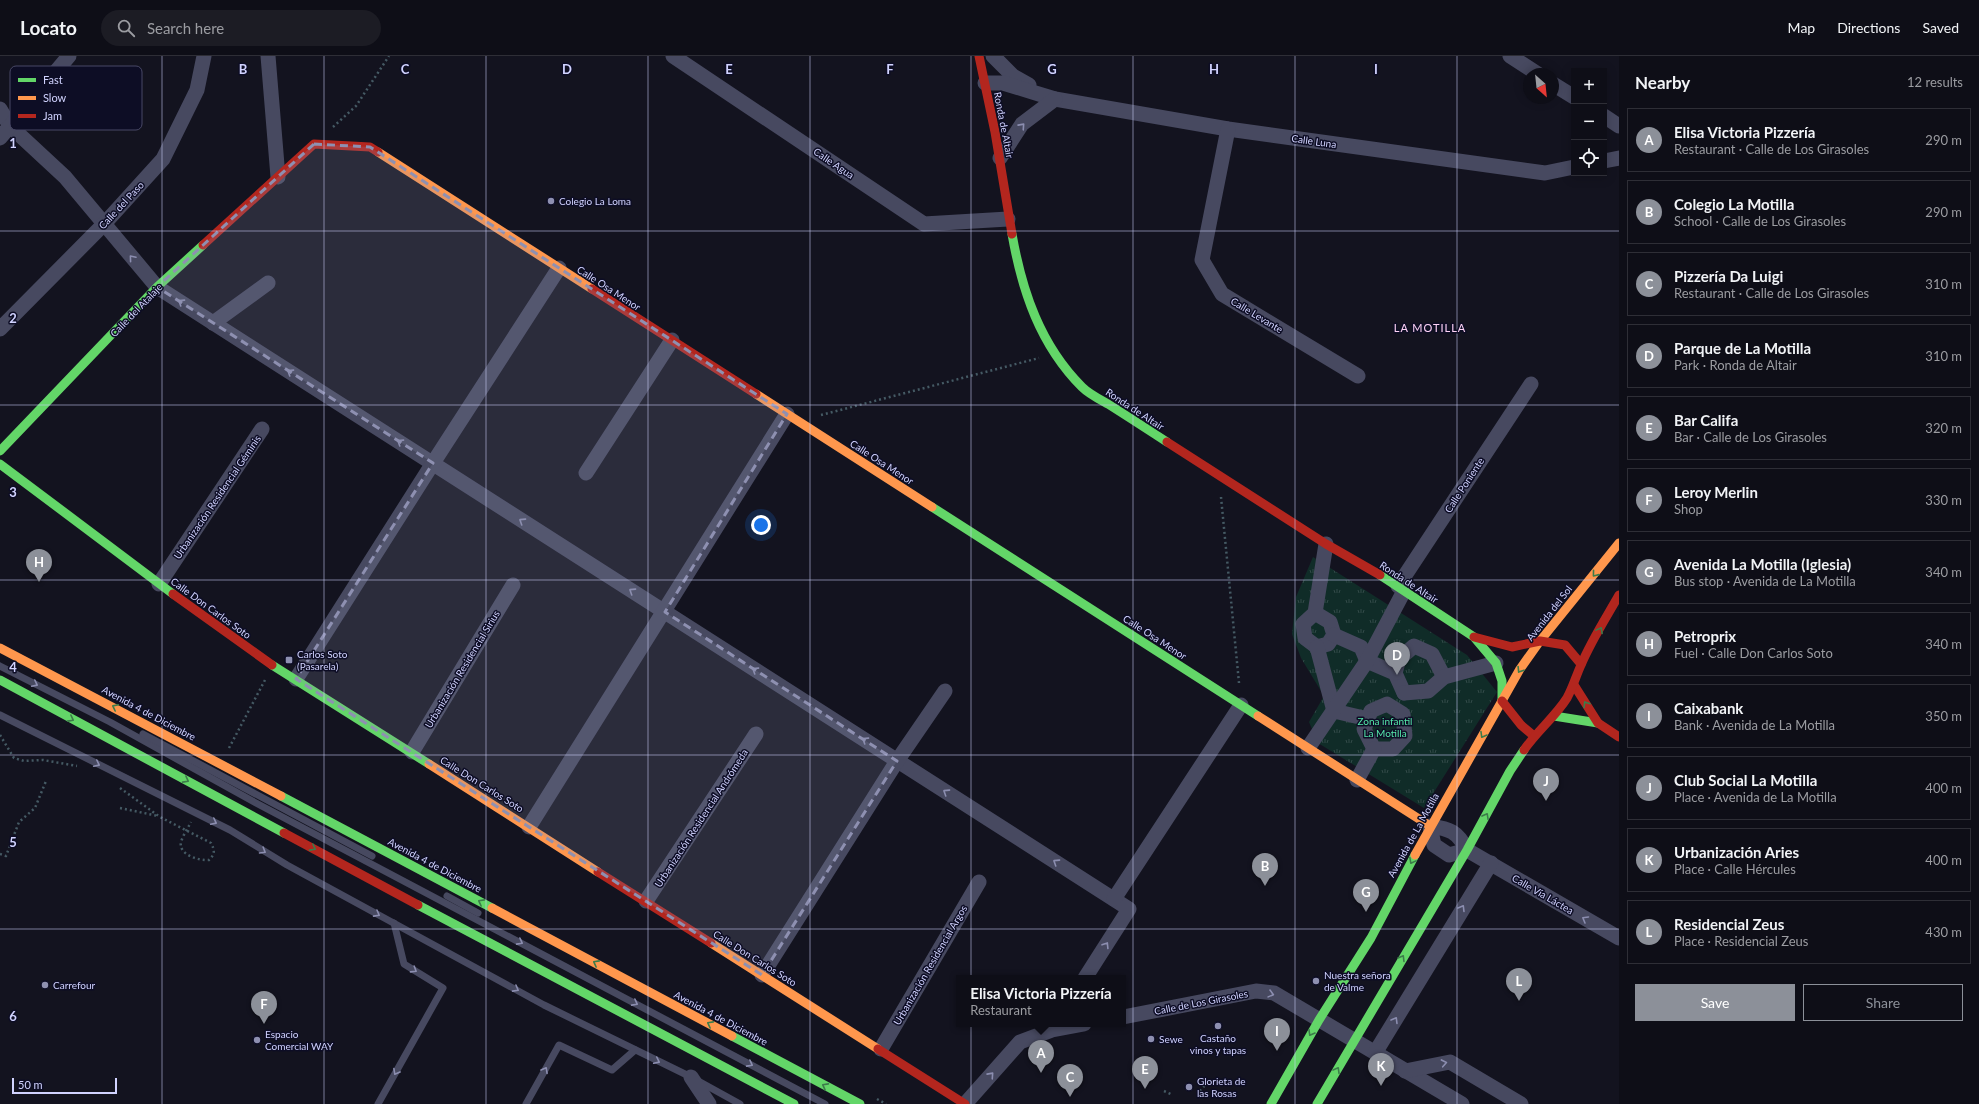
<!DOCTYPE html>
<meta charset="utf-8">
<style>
:root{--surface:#0e0e17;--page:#1c1c24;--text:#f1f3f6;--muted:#9b9ca1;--line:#2e2e36;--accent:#8c9099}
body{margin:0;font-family:Lato,sans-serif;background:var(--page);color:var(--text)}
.controls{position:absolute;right:12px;top:12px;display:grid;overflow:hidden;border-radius:0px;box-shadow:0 2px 10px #0003}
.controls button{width:36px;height:36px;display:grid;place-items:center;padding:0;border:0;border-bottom:1px solid var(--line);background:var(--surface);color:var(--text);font:20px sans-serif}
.compass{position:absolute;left:1523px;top:12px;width:36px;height:36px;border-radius:50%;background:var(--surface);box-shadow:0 2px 10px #0003;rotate:153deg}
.scale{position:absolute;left:12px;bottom:10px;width:105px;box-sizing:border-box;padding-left:4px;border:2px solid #d1d3ff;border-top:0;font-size:11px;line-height:14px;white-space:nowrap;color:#d1d3ff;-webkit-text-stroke:3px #0d0d25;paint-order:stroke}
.you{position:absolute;left:761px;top:469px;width:14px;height:14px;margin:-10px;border:3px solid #fff;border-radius:50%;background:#1a73e8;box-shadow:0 0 0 6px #1a73e833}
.badge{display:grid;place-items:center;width:26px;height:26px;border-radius:50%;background:var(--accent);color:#fff;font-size:13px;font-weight:700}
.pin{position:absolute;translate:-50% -33px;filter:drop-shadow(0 1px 2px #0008)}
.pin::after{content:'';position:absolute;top:21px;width:14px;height:12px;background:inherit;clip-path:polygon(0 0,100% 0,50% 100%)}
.popup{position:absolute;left:956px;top:919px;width:170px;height:52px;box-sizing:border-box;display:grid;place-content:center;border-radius:0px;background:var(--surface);filter:drop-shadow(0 1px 3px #0005);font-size:13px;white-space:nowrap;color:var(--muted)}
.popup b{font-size:15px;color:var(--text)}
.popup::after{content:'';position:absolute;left:50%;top:100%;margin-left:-8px;border:8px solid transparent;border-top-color:var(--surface)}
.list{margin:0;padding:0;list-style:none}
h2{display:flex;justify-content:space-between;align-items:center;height:52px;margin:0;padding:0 16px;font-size:17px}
h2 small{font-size:13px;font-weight:400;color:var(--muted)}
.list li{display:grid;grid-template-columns:26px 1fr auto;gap:12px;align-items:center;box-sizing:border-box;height:64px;margin:0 8px 8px;padding:0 8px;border:1px solid var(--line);border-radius:0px}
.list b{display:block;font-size:15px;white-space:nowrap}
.list p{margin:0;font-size:13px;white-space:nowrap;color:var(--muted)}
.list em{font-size:13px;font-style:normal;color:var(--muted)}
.actions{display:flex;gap:8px;padding:12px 16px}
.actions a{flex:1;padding:9px 0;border:1px solid var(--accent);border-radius:0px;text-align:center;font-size:14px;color:var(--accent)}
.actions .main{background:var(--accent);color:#fff}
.icon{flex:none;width:22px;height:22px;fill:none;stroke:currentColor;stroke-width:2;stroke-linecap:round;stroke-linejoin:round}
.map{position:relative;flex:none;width:1619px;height:1048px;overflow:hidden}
header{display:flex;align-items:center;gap:24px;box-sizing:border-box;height:56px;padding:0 20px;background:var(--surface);border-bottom:1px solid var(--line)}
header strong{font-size:19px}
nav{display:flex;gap:22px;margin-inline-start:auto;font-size:14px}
.search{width:280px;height:36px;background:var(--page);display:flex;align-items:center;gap:10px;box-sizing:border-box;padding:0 14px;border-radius:22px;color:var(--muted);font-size:15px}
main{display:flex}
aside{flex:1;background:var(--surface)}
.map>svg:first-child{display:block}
.grass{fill:url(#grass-tufts)}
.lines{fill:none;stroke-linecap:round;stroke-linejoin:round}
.path{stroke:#455a64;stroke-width:2.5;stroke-dasharray:2 3;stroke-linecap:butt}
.lane{stroke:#474960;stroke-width:7}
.street{stroke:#474960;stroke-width:15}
.fast{stroke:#63d668;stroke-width:9}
.slow{stroke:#ff974d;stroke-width:9}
.jam{stroke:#b3261e;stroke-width:9}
.oneway{stroke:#8c8eb0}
.oneway2{stroke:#3c7c4a}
.marked{fill:#8e90b1;fill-opacity:0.2;stroke:#8e90b1;stroke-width:3;stroke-dasharray:8 5;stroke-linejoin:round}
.grid{fill:none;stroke:#d1d3ff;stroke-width:1;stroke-opacity:0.55}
.poi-dot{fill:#8e90b1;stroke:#0d0d25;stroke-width:1.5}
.labels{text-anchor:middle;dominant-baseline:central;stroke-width:3;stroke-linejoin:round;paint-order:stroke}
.street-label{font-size:10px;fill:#d1d3ff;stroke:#0d0d25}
.poi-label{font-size:10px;fill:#d1d3ff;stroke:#0d0d25;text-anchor:start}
.park-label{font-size:10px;fill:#55e7aa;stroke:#0d0d25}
.neighbourhood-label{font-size:11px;letter-spacing:1px;fill:#ffd3f6;stroke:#0d0d25}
.key{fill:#0d0d25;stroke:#484866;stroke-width:1}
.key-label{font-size:11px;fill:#d1d3ff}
.grid-label{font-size:13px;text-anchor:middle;font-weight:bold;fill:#d1d3ff;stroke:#0d0d25;stroke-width:3;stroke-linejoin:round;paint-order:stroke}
</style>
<header>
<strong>Locato</strong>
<div class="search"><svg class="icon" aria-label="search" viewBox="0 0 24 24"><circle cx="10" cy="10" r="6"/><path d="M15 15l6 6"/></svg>Search here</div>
<nav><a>Map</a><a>Directions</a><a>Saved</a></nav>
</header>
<main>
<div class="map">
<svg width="1619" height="1048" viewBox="0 0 1619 1048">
<defs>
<pattern id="grass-tufts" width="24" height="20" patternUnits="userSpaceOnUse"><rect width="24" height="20" fill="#102c28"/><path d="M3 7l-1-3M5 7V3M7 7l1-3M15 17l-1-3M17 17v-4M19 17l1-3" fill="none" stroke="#324a48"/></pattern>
</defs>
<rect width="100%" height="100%" fill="#13131f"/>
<polygon class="grass" points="1313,501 1467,599 1497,636 1424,752 1318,687 1309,666 1324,640 1301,602 1292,578 1296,541"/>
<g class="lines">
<g class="path">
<polyline points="333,71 356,50 389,0"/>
<polyline points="821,359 1039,302"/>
<polyline points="1221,441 1239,627"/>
<polyline points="0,679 14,702 24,705 43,704 77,710"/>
<polyline points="229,692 265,624"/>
<path d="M120,732L160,761L211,787C215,795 215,798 209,804C200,805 178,799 181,786C183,779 188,772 191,766"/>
<polyline points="120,752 158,760"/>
<polyline points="0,798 6,800 19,766 35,752 46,725"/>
<polyline points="1164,1035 1173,1039"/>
<polyline points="1200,1035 1206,1028"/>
<polyline points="877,1043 886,1048"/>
</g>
<g class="lane">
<polyline points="0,610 110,666 256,747 825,1048"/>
<polyline points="0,659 230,774 287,809 544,949 691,1021 740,1048"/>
<polyline points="143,678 372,800"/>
<polyline points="447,840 478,857"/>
<polyline points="378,1048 443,932 404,908 394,867"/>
<polyline points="526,1048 559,989 612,1014 635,994"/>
</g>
<g class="street">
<polyline points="268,0 278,121"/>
<polyline points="673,0 924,168 1008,163"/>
<polyline points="993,0 1013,20 1029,29"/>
<polyline points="1510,0 1538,18"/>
<polyline points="985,27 1003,27 1055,43 1228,73 1545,117 1574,111"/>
<polyline points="1553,28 1574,41"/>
<polyline points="0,53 10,70 65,121 157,231 1129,853 1085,922"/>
<polyline points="1604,60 1619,70"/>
<polyline points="1228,73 1202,204 1222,238 1358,320"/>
<polyline points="0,82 69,0"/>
<polyline points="1000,102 1022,68 1055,43"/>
<polyline points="1604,105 1619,102"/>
<polyline points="213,267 268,227"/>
<polyline points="0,273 104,168 163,103 197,34 204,0"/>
<polyline points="586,417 672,284"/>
<polyline points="159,528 262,373"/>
<polyline points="1398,530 1531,328"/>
<polyline points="1315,557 1330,566 1334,579 1328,588 1317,591 1305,582 1303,568 1315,557 1326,488"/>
<polyline points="1334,579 1361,591 1367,605 1395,617 1404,637"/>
<polyline points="1317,591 1334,655"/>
<polyline points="1395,617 1399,603 1414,590 1432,598 1444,621"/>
<polyline points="296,623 433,407 559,212"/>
<polyline points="1404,637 1428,635 1444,621 1496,607"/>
<polygon points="1387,648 1403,658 1405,680 1393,693 1374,693 1364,673 1371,655"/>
<polyline points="1334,655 1368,663"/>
<polyline points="1308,692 1367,605 1404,535"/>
<polyline points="412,696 513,529"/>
<polyline points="1357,724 1374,693"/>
<path d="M1430,770C1450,773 1457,775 1467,794L1449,799L1434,789Z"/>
<polyline points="529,771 787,358"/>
<polyline points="1467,794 1619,882"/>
<polyline points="1114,843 1241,649"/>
<polyline points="646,845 756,678"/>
<polyline points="762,919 897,705 945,635"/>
<polyline points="1123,961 1256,935 1274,937 1462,1048"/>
<polyline points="881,993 979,826"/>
<polyline points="1375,997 1491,807"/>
<polyline points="1405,1015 1450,1006 1521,1048"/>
<polyline points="691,1021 709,1048"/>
<polyline points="965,1048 1020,986 1052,974 1084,968"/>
</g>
<g class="fast">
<path d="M1012,178C1022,235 1040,289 1082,331C1089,338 1099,343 1108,348C1127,360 1147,373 1167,386"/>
<polyline points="0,395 157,231 203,189"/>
<polyline points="0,408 173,538"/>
<polyline points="932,451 1258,660"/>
<polyline points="1380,519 1474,581 1496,607 1502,625 1502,645"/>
<polyline points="272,609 429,708"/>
<polyline points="0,624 284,777"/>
<polyline points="1554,660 1598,667"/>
<polyline points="281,740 492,852"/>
<polyline points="418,849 794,1048"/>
<polyline points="732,980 860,1048"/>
<polyline points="1271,1048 1319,964 1371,882 1415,799"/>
<polyline points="1317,1048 1467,794 1510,715 1524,694"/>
</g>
<g class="slow">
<polyline points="378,96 592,233"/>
<polyline points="756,338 932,451"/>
<polyline points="0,592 281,740"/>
<polyline points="1258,660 1430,770"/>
<polyline points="429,708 598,816"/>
<polyline points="1415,799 1520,613 1540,585 1619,487"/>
<polyline points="492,852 732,980"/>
<polyline points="711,887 878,993"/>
</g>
<g class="jam">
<polyline points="979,0 995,76 1012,178"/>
<polyline points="203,189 314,88 370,91 378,96"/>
<polyline points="592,233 756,338"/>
<polyline points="1167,386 1326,488 1380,519"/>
<polyline points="173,538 272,609"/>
<polyline points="1474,581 1512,591 1540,585 1565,589 1581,608"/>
<polyline points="1574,629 1598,667 1619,681"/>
<polyline points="1502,645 1521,669 1534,680"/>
<path d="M1524,694C1537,675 1555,661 1567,642C1573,631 1576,620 1581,609C1591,585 1606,562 1619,539"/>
<polyline points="284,777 418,849"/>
<polyline points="598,816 711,887"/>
<polyline points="878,993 965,1048"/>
</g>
</g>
<defs><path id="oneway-chevron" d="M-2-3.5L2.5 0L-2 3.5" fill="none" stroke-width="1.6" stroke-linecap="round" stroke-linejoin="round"/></defs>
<g class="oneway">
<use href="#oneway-chevron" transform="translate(1022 70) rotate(-48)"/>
<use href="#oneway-chevron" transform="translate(132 202) rotate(-130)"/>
<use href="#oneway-chevron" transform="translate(181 246) rotate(-147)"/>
<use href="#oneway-chevron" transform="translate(290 316) rotate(-147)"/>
<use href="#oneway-chevron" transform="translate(400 386) rotate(-147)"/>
<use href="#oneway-chevron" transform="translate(522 465) rotate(-147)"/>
<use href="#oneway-chevron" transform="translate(632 535) rotate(-147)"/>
<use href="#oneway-chevron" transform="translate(755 614) rotate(-147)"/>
<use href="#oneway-chevron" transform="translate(35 628) rotate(27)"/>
<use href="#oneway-chevron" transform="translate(865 684) rotate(-147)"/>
<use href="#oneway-chevron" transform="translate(97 708) rotate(27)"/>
<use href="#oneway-chevron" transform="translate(946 736) rotate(-147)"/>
<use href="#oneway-chevron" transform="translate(214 766) rotate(27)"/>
<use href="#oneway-chevron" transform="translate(263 795) rotate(31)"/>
<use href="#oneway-chevron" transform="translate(1056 806) rotate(-147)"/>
<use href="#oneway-chevron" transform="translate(1462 852) rotate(-59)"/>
<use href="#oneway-chevron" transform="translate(377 858) rotate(29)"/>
<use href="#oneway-chevron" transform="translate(1585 863) rotate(-150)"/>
<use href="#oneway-chevron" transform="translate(520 886) rotate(28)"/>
<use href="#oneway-chevron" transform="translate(1106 889) rotate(-58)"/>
<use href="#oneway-chevron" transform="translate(414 914) rotate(32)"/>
<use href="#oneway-chevron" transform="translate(516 933) rotate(29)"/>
<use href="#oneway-chevron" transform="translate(1271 938) rotate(15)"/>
<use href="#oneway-chevron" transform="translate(635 947) rotate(28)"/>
<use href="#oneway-chevron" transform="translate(1395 964) rotate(-59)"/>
<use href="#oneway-chevron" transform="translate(657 1005) rotate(26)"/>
<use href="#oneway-chevron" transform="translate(1444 1007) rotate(-11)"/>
<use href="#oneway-chevron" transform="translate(750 1008) rotate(28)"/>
<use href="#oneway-chevron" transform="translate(545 1014) rotate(-61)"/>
<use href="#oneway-chevron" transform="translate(396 1016) rotate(119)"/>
<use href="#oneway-chevron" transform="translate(991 1019) rotate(-48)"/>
</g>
<g class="oneway2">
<use href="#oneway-chevron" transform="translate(1595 518) rotate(129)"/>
<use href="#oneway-chevron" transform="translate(1600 574) rotate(-62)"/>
<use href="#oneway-chevron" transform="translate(1520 614) rotate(122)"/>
<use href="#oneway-chevron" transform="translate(1586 648) rotate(-122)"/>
<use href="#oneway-chevron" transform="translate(115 651) rotate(-153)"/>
<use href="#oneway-chevron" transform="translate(71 663) rotate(28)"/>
<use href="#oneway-chevron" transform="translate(1483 679) rotate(120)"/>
<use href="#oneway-chevron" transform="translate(186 724) rotate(28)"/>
<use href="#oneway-chevron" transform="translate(1486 760) rotate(-61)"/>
<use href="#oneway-chevron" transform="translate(313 792) rotate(28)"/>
<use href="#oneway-chevron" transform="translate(1412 805) rotate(118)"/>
<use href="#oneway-chevron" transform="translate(481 846) rotate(-152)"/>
<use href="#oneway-chevron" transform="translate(1402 902) rotate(-59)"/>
<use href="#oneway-chevron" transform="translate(596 907) rotate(-152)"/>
<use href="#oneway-chevron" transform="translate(710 968) rotate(-152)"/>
<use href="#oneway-chevron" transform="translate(1311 977) rotate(120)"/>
<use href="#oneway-chevron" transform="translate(1337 1014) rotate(-60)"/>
<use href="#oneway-chevron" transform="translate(825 1030) rotate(-152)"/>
</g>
<path class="marked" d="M314,88L370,91L787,358L665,556L897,705L762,919L296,623L433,407L157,231Z"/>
<path class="grid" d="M162,0V1048M324,0V1048M486,0V1048M648,0V1048M810,0V1048M971,0V1048M1133,0V1048M1295,0V1048M1457,0V1048M0,175H1619M0,349H1619M0,524H1619M0,699H1619M0,873H1619"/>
<g class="poi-dot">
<circle cx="551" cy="145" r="4"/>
<rect x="285" y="600" width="8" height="8" rx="2"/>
<circle cx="1316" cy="925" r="4"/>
<circle cx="45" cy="929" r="4"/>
<circle cx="1218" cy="970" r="4"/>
<circle cx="1151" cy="983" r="4"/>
<circle cx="257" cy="984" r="4"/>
<circle cx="1189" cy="1031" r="4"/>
</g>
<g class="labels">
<g class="street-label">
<text transform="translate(1004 69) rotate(79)">Ronda de Altair</text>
<text transform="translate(1314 85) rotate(8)">Calle Luna</text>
<text transform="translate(834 107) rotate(34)">Calle Agua</text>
<text transform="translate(121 149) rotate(-47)">Calle del Paso</text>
<text transform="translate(609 232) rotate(33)">Calle Osa Menor</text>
<text transform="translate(136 254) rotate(-46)">Calle del Atalaje</text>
<text transform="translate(1257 259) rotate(31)">Calle Levante</text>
<text transform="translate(1135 353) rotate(33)">Ronda de Altair</text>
<text transform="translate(882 406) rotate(33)">Calle Osa Menor</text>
<text transform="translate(1464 429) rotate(-57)">Calle Poniente</text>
<text transform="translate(217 441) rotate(-56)">Urbanización Residencial Géminis</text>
<text transform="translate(1409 526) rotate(33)">Ronda de Altair</text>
<text transform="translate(211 552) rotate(36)">Calle Don Carlos Soto</text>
<text transform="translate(1549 557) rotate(-52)">Avenida del Sol</text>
<text transform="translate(1155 581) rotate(33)">Calle Osa Menor</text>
<text transform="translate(462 613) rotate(-59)">Urbanización Residencial Sirius</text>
<text transform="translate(149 657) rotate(28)">Avenida 4 de Diciembre</text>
<text transform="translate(482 728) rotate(32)">Calle Don Carlos Soto</text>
<text transform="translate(701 762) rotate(-57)">Urbanización Residencial Andrómeda</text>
<text transform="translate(1413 779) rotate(-61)">Avenida de La Motilla</text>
<text transform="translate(435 809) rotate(28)">Avenida 4 de Diciembre</text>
<text transform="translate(1543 838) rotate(30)">Calle Vía Láctea</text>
<text transform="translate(755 902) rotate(32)">Calle Don Carlos Soto</text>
<text transform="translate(930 909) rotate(-60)">Urbanización Residencial Argos</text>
<text transform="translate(1201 946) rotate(-11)">Calle de Los Girasoles</text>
<text transform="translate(721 962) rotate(28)">Avenida 4 de Diciembre</text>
</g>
<g class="poi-label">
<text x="559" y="145">Colegio La Loma</text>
<text x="297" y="598">Carlos Soto<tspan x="297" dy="12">(Pasarela)</tspan></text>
<text x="1324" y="919">Nuestra señora<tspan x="1324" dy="12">de Valme</tspan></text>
<text x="53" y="929">Carrefour</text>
<text x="265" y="978">Espacio<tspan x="265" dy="12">Comercial WAY</tspan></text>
<text x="1218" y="982" text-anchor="middle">Castaño<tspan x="1218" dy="12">vinos y tapas</tspan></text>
<text x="1159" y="983">Sewe</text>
<text x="1197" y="1025">Glorieta de<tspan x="1197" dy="12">las Rosas</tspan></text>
</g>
<g class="park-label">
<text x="1385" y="665">Zona infantil<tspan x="1385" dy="12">La Motilla</tspan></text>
</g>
<g class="neighbourhood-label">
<text x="1430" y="271">LA MOTILLA</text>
</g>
</g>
<rect x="10" y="10" width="132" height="64" rx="6" class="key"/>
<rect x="18" y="22" width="18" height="4" fill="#63d668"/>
<rect x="18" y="40" width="18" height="4" fill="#ff974d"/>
<rect x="18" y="58" width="18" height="4" fill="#b3261e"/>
<g class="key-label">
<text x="43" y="28">Fast</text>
<text x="43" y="46">Slow</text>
<text x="43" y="64">Jam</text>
</g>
<g class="grid-label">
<text x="243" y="18">B</text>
<text x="405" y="18">C</text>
<text x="567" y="18">D</text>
<text x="729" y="18">E</text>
<text x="890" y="18">F</text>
<text x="1052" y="18">G</text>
<text x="1214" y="18">H</text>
<text x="1376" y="18">I</text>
<text x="13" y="92">1</text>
<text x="13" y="267">2</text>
<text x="13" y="441">3</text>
<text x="13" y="616">4</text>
<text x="13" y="791">5</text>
<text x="13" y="965">6</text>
</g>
</svg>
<div class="controls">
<button>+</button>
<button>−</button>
<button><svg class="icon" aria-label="locate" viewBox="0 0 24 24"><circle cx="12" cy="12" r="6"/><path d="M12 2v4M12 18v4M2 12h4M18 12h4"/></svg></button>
</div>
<svg class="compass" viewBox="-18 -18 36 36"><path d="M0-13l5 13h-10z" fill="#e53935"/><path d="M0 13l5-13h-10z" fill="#9b9ca1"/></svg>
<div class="scale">50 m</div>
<div class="you"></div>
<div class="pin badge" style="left:1041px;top:1017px">A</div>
<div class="popup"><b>Elisa Victoria Pizzería</b>Restaurant</div>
<div class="pin badge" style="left:1265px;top:830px">B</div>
<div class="pin badge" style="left:1070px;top:1041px">C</div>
<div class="pin badge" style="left:1397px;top:619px">D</div>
<div class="pin badge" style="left:1145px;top:1033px">E</div>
<div class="pin badge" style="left:264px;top:968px">F</div>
<div class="pin badge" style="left:1366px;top:856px">G</div>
<div class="pin badge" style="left:39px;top:526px">H</div>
<div class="pin badge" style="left:1277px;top:995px">I</div>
<div class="pin badge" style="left:1546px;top:745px">J</div>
<div class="pin badge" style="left:1381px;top:1030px">K</div>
<div class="pin badge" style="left:1519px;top:945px">L</div>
</div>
<aside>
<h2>Nearby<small>12 results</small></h2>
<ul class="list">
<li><span class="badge">A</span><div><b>Elisa Victoria Pizzería</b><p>Restaurant · Calle de Los Girasoles</p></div><em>290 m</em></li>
<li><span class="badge">B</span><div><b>Colegio La Motilla</b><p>School · Calle de Los Girasoles</p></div><em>290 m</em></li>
<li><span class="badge">C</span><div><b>Pizzería Da Luigi</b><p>Restaurant · Calle de Los Girasoles</p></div><em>310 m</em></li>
<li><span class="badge">D</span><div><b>Parque de La Motilla</b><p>Park · Ronda de Altair</p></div><em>310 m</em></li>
<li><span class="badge">E</span><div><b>Bar Califa</b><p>Bar · Calle de Los Girasoles</p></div><em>320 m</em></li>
<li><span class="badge">F</span><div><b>Leroy Merlin</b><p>Shop</p></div><em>330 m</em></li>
<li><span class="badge">G</span><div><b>Avenida La Motilla (Iglesia)</b><p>Bus stop · Avenida de La Motilla</p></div><em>340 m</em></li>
<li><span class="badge">H</span><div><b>Petroprix</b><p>Fuel · Calle Don Carlos Soto</p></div><em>340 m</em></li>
<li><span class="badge">I</span><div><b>Caixabank</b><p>Bank · Avenida de La Motilla</p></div><em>350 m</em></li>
<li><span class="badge">J</span><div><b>Club Social La Motilla</b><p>Place · Avenida de La Motilla</p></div><em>400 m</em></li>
<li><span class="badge">K</span><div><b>Urbanización Aries</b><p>Place · Calle Hércules</p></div><em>400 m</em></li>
<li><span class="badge">L</span><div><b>Residencial Zeus</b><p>Place · Residencial Zeus</p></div><em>430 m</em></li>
</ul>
<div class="actions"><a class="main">Save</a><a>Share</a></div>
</aside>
</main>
